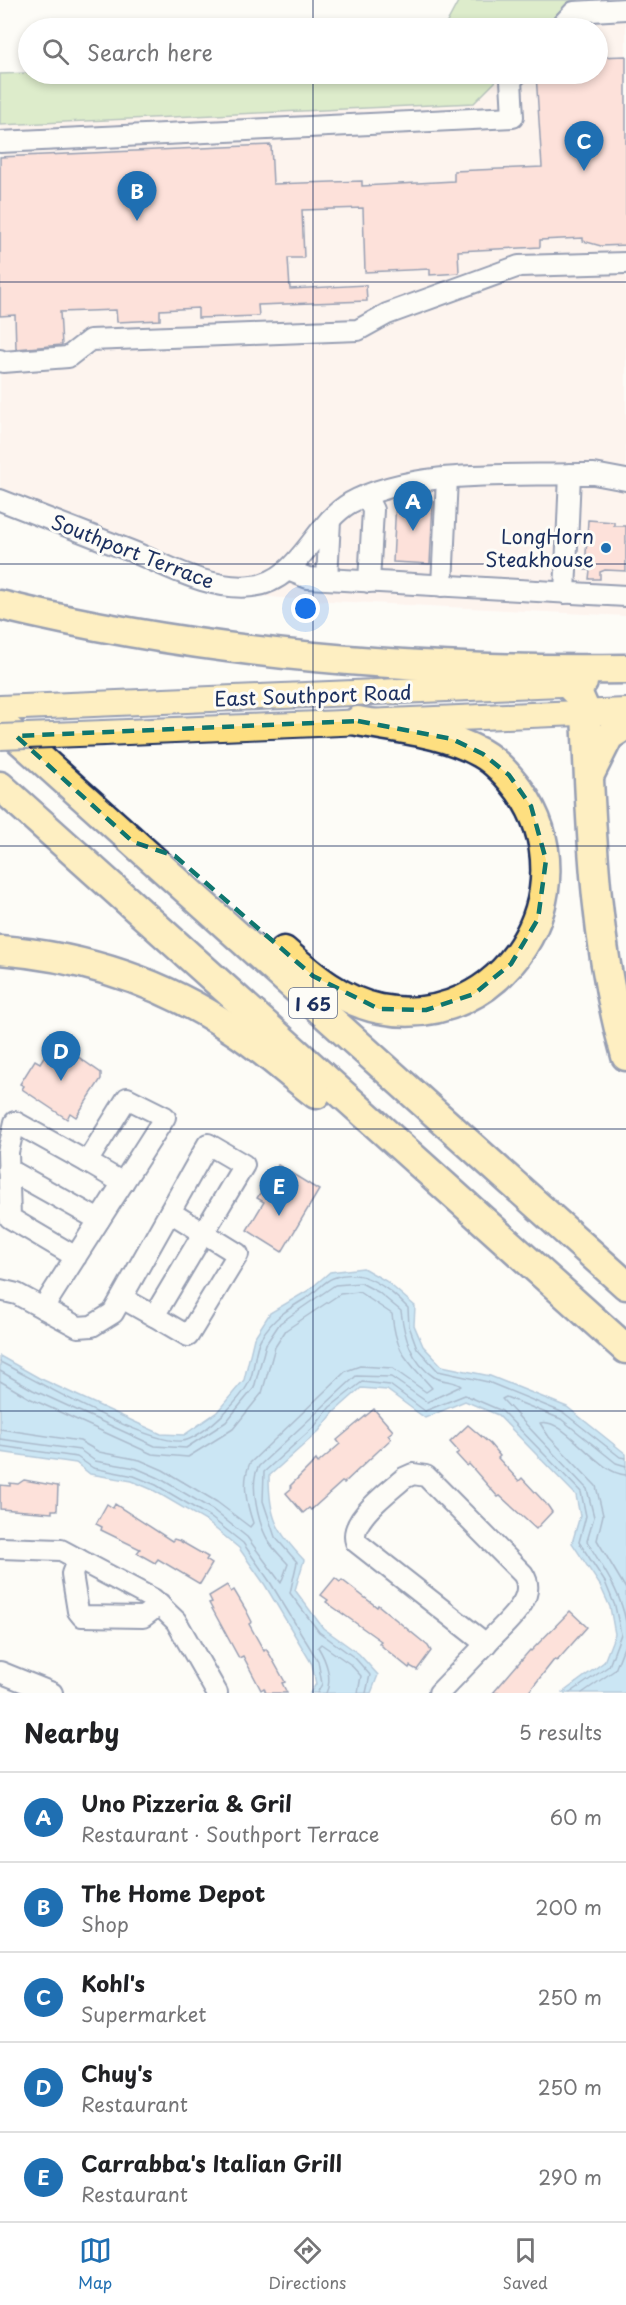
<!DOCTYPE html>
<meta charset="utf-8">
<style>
:root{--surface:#fff;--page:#f2f2f2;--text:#202124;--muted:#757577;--line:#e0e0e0;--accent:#1f6fb2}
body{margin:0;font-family:"Playpen Sans",sans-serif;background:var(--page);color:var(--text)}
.you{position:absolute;left:306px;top:609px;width:21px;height:21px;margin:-15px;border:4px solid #fff;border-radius:50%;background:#1a73e8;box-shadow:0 0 0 9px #1a73e833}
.badge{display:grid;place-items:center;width:39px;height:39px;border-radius:50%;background:var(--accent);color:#fff;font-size:20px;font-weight:700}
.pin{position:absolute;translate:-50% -50px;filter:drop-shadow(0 2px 3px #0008)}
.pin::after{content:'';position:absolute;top:32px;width:21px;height:18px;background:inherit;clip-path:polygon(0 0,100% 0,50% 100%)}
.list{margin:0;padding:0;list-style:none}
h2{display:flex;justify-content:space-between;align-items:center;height:78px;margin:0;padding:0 24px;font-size:26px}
h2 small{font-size:20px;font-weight:400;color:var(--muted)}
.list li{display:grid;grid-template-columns:39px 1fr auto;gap:18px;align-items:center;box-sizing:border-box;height:90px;padding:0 24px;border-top:2px solid var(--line)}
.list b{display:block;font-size:22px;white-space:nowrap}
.list p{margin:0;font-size:20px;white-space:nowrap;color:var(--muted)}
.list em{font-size:20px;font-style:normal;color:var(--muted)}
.icon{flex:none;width:33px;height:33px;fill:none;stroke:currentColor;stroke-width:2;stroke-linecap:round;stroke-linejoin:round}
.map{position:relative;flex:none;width:626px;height:1693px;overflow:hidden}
.search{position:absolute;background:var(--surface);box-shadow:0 3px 9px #0003;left:18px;right:18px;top:18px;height:66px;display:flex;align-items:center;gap:15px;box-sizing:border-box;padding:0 21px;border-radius:33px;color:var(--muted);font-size:22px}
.sheet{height:528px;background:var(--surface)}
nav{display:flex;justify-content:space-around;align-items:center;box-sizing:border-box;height:84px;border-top:2px solid var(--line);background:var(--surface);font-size:16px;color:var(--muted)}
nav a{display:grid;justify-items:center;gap:3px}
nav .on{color:var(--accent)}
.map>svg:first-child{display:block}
.built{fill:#fdebe3}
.green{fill:#b5d994;stroke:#688479;stroke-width:1.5}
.water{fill:#8fcdf0;stroke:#618eb6;stroke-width:1.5}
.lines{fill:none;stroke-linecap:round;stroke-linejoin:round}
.shore{stroke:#496e98;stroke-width:1.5}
.building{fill:#fcc2b5;stroke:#1b2f5e;stroke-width:1.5}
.minor-casing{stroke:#1b2f5e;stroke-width:24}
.major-casing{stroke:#1b2f5e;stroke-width:28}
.highway-casing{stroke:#1b2f5e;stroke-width:33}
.minor{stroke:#fdfcf7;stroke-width:20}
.major{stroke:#fedf80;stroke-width:24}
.highway{stroke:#fedf80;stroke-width:28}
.major-bridge-casing{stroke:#1b2f5e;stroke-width:28;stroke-linecap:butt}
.major-bridge{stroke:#fedf80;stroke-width:24}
.marked{fill:none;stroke:#0f766e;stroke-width:4.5;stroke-dasharray:12 8;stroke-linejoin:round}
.grid{fill:none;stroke:#1b2f5e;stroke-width:1.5;stroke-opacity:0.55}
.poi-dot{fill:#1f6fb2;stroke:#fdfcf7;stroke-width:2}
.labels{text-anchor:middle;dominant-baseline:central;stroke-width:6;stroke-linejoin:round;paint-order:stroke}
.shield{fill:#fdfcf7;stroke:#5f6c8c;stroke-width:1.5}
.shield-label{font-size:18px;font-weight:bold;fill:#1b2f5e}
.poi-label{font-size:20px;fill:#1b2f5e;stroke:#fdfcf7;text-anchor:end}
.street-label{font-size:20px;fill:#1b2f5e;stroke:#fdfcf7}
</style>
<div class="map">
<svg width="626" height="1693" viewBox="0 0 626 1693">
<rect width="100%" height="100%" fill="#fdfcf7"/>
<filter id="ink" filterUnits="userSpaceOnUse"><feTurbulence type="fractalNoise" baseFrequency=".0167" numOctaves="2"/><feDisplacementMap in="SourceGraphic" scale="12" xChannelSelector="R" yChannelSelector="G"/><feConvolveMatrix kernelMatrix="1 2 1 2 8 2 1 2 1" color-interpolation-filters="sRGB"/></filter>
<g filter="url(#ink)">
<polygon class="built" points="575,0 626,0 626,616 291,599 205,590 0,510 0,125 474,103 503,74 598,74 598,28 548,28"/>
<g class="green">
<polygon points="459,0 579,0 575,0 548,28 444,28"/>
<polygon points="28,73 28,74 503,74 474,103 0,125 0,74"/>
</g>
<path class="water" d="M363,1268L386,1281L415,1306L414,1325L423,1346L442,1366L490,1376L567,1407L626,1454V1693H562L604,1662L615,1634L610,1607L600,1585L572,1543L580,1516L576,1495L498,1415L465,1401L425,1418L387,1390L361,1388L334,1412L319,1431L269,1476C269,1517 276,1531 304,1560L295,1590L323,1628L359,1654L378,1675L371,1693H310L316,1684L312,1664L265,1585L239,1548L206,1521L153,1490L132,1481L90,1474L76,1463L0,1452V1356L39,1378L161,1434L184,1435L217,1412L244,1380L254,1338L270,1313L309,1290L330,1272Z"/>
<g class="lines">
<g class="shore">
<path d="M0,1362C32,1378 157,1451 187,1440C206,1433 241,1400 249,1382C256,1368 253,1351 261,1338C273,1318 288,1309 308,1297C316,1292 324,1281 333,1278C362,1266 389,1288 408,1308L409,1326L417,1348L438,1371L488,1382L564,1413L620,1457L626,1458"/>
<path d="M0,1371L33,1390L155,1446L186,1448L226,1422L254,1388L266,1344L280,1323L335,1285L361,1283L378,1292L401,1311C404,1336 411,1362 434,1377C442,1382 454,1380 461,1386L427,1402L391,1377L356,1376L259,1466C248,1483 259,1526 269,1542C274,1550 282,1557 288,1564L281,1583L247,1537L213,1510L159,1478L136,1468L95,1461L80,1450L0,1439"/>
<path d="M0,1381L29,1398L152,1454L188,1457L233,1429L262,1393L275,1347L286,1330L340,1294L359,1292L392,1314C396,1355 408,1360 432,1388L426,1392L392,1368L360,1366L346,1371L250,1463C241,1482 247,1505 253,1523L250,1527L217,1502L163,1470L140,1460L99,1452L80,1441L0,1429"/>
<polyline points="0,1446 77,1457 93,1468 134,1476 156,1485 210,1517 243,1543 270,1582 318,1661 322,1684 317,1693"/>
<path d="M626,1466L616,1463L561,1419L506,1397L502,1399L587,1489L594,1517L587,1541C603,1569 620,1590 626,1622"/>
<path d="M626,1475C597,1474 565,1417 540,1423L549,1437L596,1486L603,1515L597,1540L626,1589"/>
<path d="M326,1693C333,1679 326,1660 318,1647L321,1644L350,1664L361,1676L358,1693"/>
<polyline points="366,1693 370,1675 355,1658 319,1632 290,1593 297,1562 275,1537 263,1501 264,1472 314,1427 330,1407 362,1382 390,1385 425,1411 465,1395 502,1411 581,1492 586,1516 579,1542 605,1582 615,1606 621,1634 609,1666 570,1693"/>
<polyline points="582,1693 615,1670 626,1642"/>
</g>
</g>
<g class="building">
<polygon points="626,56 626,245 601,246 583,241 583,238 540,240 540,247 458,251 459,273 430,275 430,269 365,272 363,208 302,210 304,258 288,258 290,289 366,285 367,301 258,305 259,316 198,318 198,308 160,310 160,320 117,322 116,310 60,312 62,345 16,349 15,315 0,316 0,157 271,145 273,184 362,181 362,186 454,181 454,171 542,167 536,74 597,74 597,57"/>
<polygon points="396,500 433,502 430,564 393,562"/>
<polygon points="588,520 614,522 614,526 626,526 626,571 605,570 600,572 600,579 589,579 590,570 585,570"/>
<polygon points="50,1047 60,1053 64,1047 101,1073 101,1079 76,1117 70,1113 67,1119 22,1089 24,1086 20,1084 35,1060 40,1063"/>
<polygon points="278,1165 319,1190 282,1252 247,1230 264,1202 257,1198"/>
<polygon points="374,1409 393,1431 388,1435 391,1439 344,1483 342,1482 311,1510 309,1508 303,1513 286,1493 292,1488 290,1486 316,1460 318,1463 340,1444 337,1440"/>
<polygon points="468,1425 490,1444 500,1456 498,1458 519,1481 522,1478 548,1506 552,1512 536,1529 500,1496 498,1497 469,1464 467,1466 456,1454 459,1452 450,1442"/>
<polygon points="24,1480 58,1486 57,1510 52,1510 52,1513 0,1509 0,1485 10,1486 10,1483 18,1484"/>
<polygon points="107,1504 113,1508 115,1504 172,1541 174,1539 180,1541 208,1557 206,1560 212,1564 200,1584 158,1559 155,1563 137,1553 140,1549 101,1530 102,1527 96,1524"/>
<polygon points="335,1578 340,1582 342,1580 377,1607 378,1605 428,1646 431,1651 417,1670 410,1666 409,1668 384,1648 379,1643 381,1641 326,1602 328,1600 321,1595"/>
<polygon points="227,1585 231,1592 234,1590 246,1610 252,1622 249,1624 264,1651 266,1649 270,1655 285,1682 282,1683 287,1693 266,1693 264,1688 261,1690 243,1656 239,1658 209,1603 212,1602 209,1596"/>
<polygon points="570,1611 587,1627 557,1661 554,1660 528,1693 493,1693 530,1650 531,1651"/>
</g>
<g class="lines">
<g class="minor-casing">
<g id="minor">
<polyline points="559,28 574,12 626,9"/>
<polyline points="0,142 513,117 511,80 517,74"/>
<polyline points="0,360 3,362 68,357 90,340 358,330 387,314 519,266 626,263"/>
<polyline points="366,496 373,510 369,582"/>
<path d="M0,500C44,517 87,534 131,551C168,566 211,591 252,586C299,582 313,525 350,503C411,469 509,476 578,474H594L626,480"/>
<polyline points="288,570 308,578 626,596"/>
<polyline points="327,579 330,520"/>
<polyline points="442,586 447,478"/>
<polyline points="565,593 570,474"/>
<polyline points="87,1162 123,1183"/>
<polyline points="8,1169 99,1220"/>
<polyline points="0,1290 17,1294 78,1327 92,1326 113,1313 208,1144 244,1165 154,1316 122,1298"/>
<polyline points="43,1308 165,1117 127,1098 87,1162 15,1122 8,1152 10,1218 76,1257"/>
<polyline points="154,1316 188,1336 238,1254 170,1212"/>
<path d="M413,1474L426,1476L523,1574C540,1599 501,1626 486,1644L356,1542C348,1520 389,1492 404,1478Z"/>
<polyline points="0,1548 61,1550 153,1599 176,1621 217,1693"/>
<polyline points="78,1559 72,1574 78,1611 82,1616 143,1617 160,1604"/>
<polyline points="0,1672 52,1693"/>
<polyline points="439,1693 486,1644"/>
</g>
</g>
<g class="major-casing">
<g id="major">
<polyline points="0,708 585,683"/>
<polyline points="104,733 626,711"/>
</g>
</g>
<g class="highway-casing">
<g id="highway">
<path d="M0,605C206,655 415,672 626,669"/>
<path d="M568,684L578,694L586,712C591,828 594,943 626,1056"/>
<polyline points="0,722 626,1285"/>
<polyline points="590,774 609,736 626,725"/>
<polyline points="0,786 626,1349"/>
<path d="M0,950C85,957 161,981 232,1029C262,1048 288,1073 316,1094"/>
<path d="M284,951C312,976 343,1002 380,1009C503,1033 591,891 520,791C509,776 497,762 481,753C443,732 400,729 358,721"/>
</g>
</g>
<use href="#minor" class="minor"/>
<use href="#major" class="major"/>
<use href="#highway" class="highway"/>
<g class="major-bridge-casing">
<polyline id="major-bridge" points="0,737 104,733"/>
</g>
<use href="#major-bridge" class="major-bridge"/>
</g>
</g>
<path d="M0 0H626V1693H0ZM358,721L452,739L483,754L509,775L531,806L546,860L538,919L511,964L474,994L426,1010L379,1009L313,976L175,856L133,842L16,736Z" fill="#fdfcf7" fill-opacity=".55" fill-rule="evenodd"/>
<path class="marked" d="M358,721L452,739L483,754L509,775L531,806L546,860L538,919L511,964L474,994L426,1010L379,1009L313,976L175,856L133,842L16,736Z"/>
<path class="grid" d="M313,0V28M313,74V1693M0,282H626M0,564H626M0,846H626M0,1129H626M0,1411H626"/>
<circle class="poi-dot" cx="606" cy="548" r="6"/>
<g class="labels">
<rect class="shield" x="289" y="988" width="48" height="30" rx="4.5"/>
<g class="shield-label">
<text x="313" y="1003">I 65</text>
</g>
<g class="poi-label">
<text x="594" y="536">LongHorn<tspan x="594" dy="23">Steakhouse</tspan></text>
</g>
<g class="street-label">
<text transform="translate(133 551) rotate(21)">Southport Terrace</text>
<text transform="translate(313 695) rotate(-2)">East Southport Road</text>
</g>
</g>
</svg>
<div class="you"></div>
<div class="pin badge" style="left:413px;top:531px">A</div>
<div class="pin badge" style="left:137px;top:221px">B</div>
<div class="pin badge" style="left:584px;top:171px">C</div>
<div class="pin badge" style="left:61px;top:1081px">D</div>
<div class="pin badge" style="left:279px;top:1216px">E</div>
<div class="search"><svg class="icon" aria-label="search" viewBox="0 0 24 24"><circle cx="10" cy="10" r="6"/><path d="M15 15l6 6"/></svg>Search here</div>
</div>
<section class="sheet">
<h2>Nearby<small>5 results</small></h2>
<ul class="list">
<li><span class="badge">A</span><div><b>Uno Pizzeria &amp; Gril</b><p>Restaurant · Southport Terrace</p></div><em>60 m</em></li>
<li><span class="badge">B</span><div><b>The Home Depot</b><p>Shop</p></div><em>200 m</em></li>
<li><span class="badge">C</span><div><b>Kohl's</b><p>Supermarket</p></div><em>250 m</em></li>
<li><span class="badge">D</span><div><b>Chuy's</b><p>Restaurant</p></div><em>250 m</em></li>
<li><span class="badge">E</span><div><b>Carrabba's Italian Grill</b><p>Restaurant</p></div><em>290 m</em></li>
</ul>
</section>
<nav>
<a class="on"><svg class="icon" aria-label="map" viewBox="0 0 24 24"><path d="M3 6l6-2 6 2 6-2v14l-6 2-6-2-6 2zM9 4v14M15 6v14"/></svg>Map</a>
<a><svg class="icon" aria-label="directions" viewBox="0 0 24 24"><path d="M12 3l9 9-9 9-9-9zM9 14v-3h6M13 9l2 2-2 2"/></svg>Directions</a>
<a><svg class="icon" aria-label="saved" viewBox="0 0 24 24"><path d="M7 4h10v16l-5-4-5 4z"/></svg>Saved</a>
</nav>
